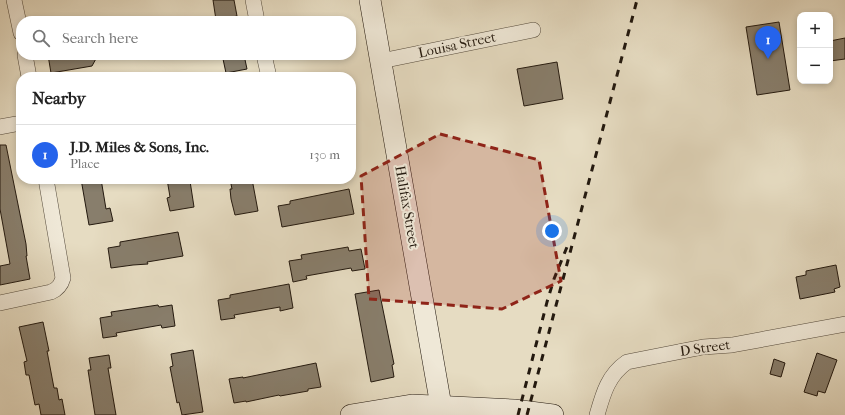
<!DOCTYPE html>
<meta charset="utf-8">
<style>
:root{--surface:#fff;--page:#f6f6f6;--text:#222;--muted:#767676;--line:#e0e0e0;--accent:#2563eb}
body{margin:0;font-family:"IM FELL French Canon",serif;background:var(--page);color:var(--text)}
.controls{position:absolute;right:12px;top:12px;display:grid;overflow:hidden;border-radius:8px;box-shadow:0 2px 6px #0003}
.controls button{width:36px;height:36px;display:grid;place-items:center;padding:0;border:0;border-bottom:1px solid var(--line);background:var(--surface);color:var(--text);font:20px sans-serif}
.you{position:absolute;left:552px;top:231px;width:14px;height:14px;margin:-10px;border:3px solid #fff;border-radius:50%;background:#1a73e8;box-shadow:0 0 0 6px #1a73e833}
.badge{display:grid;place-items:center;width:26px;height:26px;border-radius:50%;background:var(--accent);color:#fff;font-size:13px;font-weight:700}
.pin{position:absolute;translate:-50% -33px;filter:drop-shadow(0 1px 2px #0008)}
.pin::after{content:'';position:absolute;top:21px;width:14px;height:12px;background:inherit;clip-path:polygon(0 0,100% 0,50% 100%)}
.list{margin:0;padding:0;list-style:none}
h2{display:flex;justify-content:space-between;align-items:center;height:52px;margin:0;padding:0 16px;font-size:17px}
h2 small{font-size:13px;font-weight:400;color:var(--muted)}
.list li{display:grid;grid-template-columns:26px 1fr auto;gap:12px;align-items:center;box-sizing:border-box;height:60px;padding:0 16px;border-top:1px solid var(--line)}
.list b{display:block;font-size:15px;white-space:nowrap}
.list p{margin:0;font-size:13px;white-space:nowrap;color:var(--muted)}
.list em{font-size:13px;font-style:normal;color:var(--muted)}
.icon{flex:none;width:22px;height:22px;fill:none;stroke:currentColor;stroke-width:2;stroke-linecap:round;stroke-linejoin:round}
.map{position:relative;flex:none;width:845px;height:415px;overflow:hidden}
.search{position:absolute;background:var(--surface);box-shadow:0 2px 6px #0003;left:16px;top:16px;width:340px;height:44px;display:flex;align-items:center;gap:10px;box-sizing:border-box;padding:0 14px;border-radius:16px;color:var(--muted);font-size:15px}
.panel{position:absolute;background:var(--surface);box-shadow:0 2px 6px #0003;left:16px;top:72px;width:340px;height:112px;border-radius:16px}
.map>svg:first-child{display:block}
.building{fill:#887e6c;stroke:#23190f}
.lines{fill:none;stroke-linecap:round;stroke-linejoin:round}
.street-casing{stroke:#544a3c;stroke-width:16}
.secondary-casing{stroke:#23190f;stroke-width:22}
.street{stroke:#efe8d7;stroke-width:15}
.secondary{stroke:#efe8d7;stroke-width:21}
.rail{stroke:#23190f;stroke-width:3;stroke-dasharray:7 7;stroke-linecap:butt}
.marked{fill:#8f2418;fill-opacity:0.2;stroke:#8f2418;stroke-width:3;stroke-dasharray:8 5;stroke-linejoin:round}
.labels{text-anchor:middle;dominant-baseline:central;stroke-width:4;stroke-linejoin:round;paint-order:stroke}
.street-label{font-size:14px;fill:#23190f;stroke:#efe8d7}
</style>
<div class="map">
<svg width="845" height="415" viewBox="0 0 845 415">
<rect width="100%" height="100%" fill="#e6dcc2"/>
<filter id="stains"><feTurbulence type="fractalNoise" baseFrequency=".005" numOctaves="4"/><feColorMatrix values="0 0 0 0 .2 0 0 0 0 .09 0 0 0 0 .02 0 0 0 .5 -.17"/></filter>
<radialGradient id="worn" r=".72"><stop offset=".6" stop-color="#630" stop-opacity="0"/><stop offset="1" stop-color="#630" stop-opacity=".3"/></radialGradient>
<g class="building">
<polygon points="213,0 234,0 237,16 216,20"/>
<polygon points="779,22 790,90 757,95 746,27"/>
<polygon points="845,38 845,59 830,61 830,41"/>
<polygon points="48,55 98,55 92,66 51,73"/>
<polygon points="225,55 244,55 247,69 226,73 223,59 226,58"/>
<polygon points="557,62 563,99 524,106 517,69"/>
<polygon points="0,145 6,145 26,244 27,256 26,256 30,279 0,285 0,266 10,264 0,209"/>
<polygon points="81,179 101,179 106,209 110,208 113,221 89,225"/>
<polygon points="167,179 189,179 189,181 190,181 194,207 170,211 167,198 170,197"/>
<polygon points="230,179 252,179 258,211 235,215 231,199 230,189 232,189"/>
<polygon points="349,189 354,214 282,227 278,206 290,204 290,201"/>
<polygon points="178,232 183,256 147,262 148,264 133,265 111,268 108,248 120,246 120,242"/>
<polygon points="348,247 349,251 361,249 365,269 352,271 351,268 306,276 307,279 293,282 289,261 302,259 301,255"/>
<polygon points="836,265 840,287 834,289 835,292 800,299 796,277 806,275 806,271"/>
<polygon points="289,284 293,308 280,311 280,307 234,315 235,318 221,320 218,300 230,298 230,295"/>
<polygon points="379,290 394,364 392,365 394,377 371,382 355,294"/>
<polygon points="158,305 159,307 172,305 175,326 162,328 161,325 116,333 117,336 103,338 100,318 112,316 111,312"/>
<polygon points="43,322 49,351 47,351 54,388 57,388 59,400 62,399 65,415 41,415 39,404 35,405 29,375 26,375 24,362 27,361 19,327"/>
<polygon points="193,350 203,412 182,415 179,402 177,403 170,367 173,366 171,354"/>
<polygon points="817,353 837,360 825,393 818,391 817,396 804,392"/>
<polygon points="109,355 111,368 108,368 116,415 95,415 88,370 91,370 89,358"/>
<polygon points="774,359 785,363 781,377 770,374"/>
<polygon points="316,363 321,387 308,389 308,391 280,396 279,395 246,402 246,401 234,403 229,379 243,377 243,378"/>
</g>
<g class="lines">
<g class="street-casing">
<g id="street">
<polyline points="14,0 21,33"/>
<polyline points="253,0 257,21"/>
<polyline points="25,55 29,77"/>
<polyline points="264,55 269,77"/>
<polyline points="381,61 533,30"/>
<polyline points="0,127 21,123"/>
<path d="M0,303L51,292C58,289 61,285 63,278L46,179"/>
<path d="M597,415C603,394 608,375 627,362L703,347L732,345L845,324"/>
</g>
</g>
<g class="secondary-casing">
<g id="secondary">
<polyline points="370,0 441,406"/>
<polyline points="351,415 412,405 514,410 553,415"/>
</g>
</g>
<use href="#street" class="street"/>
<use href="#secondary" class="secondary"/>
<g class="rail">
<polyline points="518,415 547,302 554,279 569,242"/>
<polyline points="527,415 637,0"/>
</g>
</g>
<path class="marked" d="M440,134L539,160L561,281L502,309L369,299L361,176Z"/>
<g class="labels">
<g class="street-label">
<text transform="translate(457 45) rotate(-12)">Louisa Street</text>
<text transform="translate(407 207) rotate(80)">Halifax Street</text>
<text transform="translate(705 348) rotate(-8)">D Street</text>
</g>
</g>
<rect width="100%" height="100%" filter="url(#stains)"/>
<rect width="100%" height="100%" fill="url(#worn)"/>
</svg>
<div class="controls">
<button>+</button>
<button>−</button>
</div>
<div class="you"></div>
<div class="pin badge" style="left:768px;top:59px">1</div>
<div class="search"><svg class="icon" aria-label="search" viewBox="0 0 24 24"><circle cx="10" cy="10" r="6"/><path d="M15 15l6 6"/></svg>Search here</div>
<section class="panel">
<h2>Nearby<small></small></h2>
<ul class="list">
<li><span class="badge">1</span><div><b>J.D. Miles &amp; Sons, Inc.</b><p>Place</p></div><em>130 m</em></li>
</ul>
</section>
</div>
